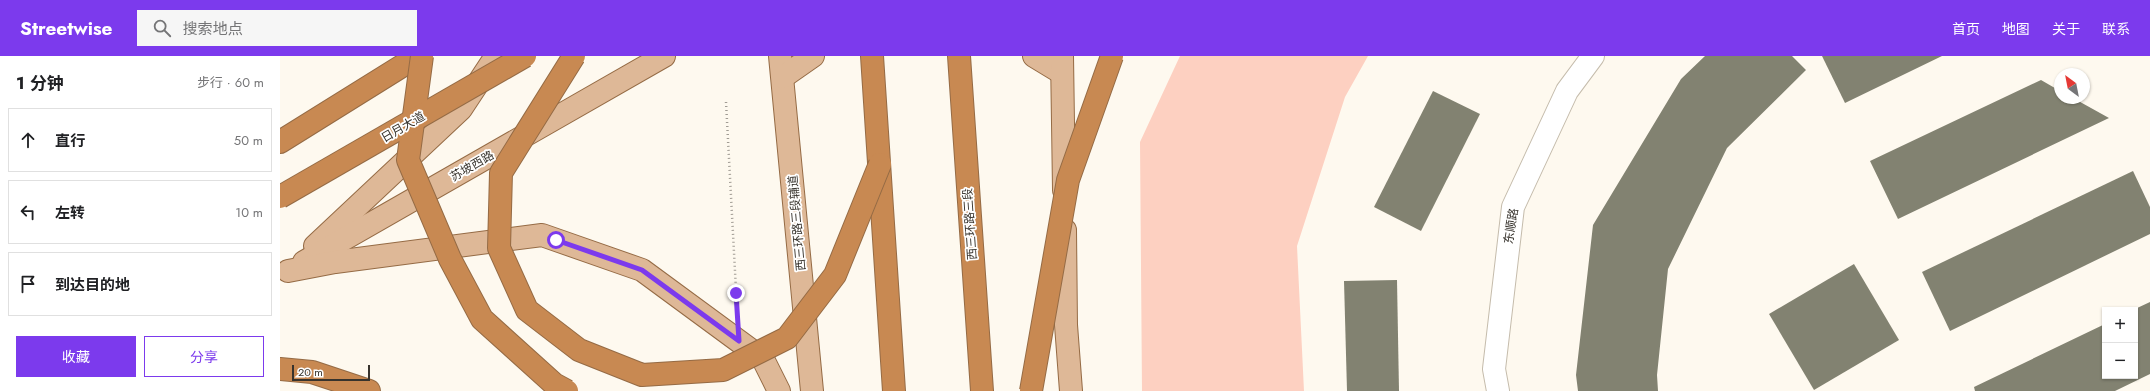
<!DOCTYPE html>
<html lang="zh">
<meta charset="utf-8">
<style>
:root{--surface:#fff;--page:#f6f6f6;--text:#202124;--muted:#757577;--line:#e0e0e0;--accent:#7c3aed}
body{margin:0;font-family:Jost,"Noto Sans SC",sans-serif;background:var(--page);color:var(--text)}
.controls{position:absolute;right:12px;bottom:12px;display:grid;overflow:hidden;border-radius:0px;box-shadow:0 1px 3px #0004}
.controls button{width:36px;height:36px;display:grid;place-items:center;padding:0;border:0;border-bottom:1px solid var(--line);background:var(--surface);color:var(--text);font:20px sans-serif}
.compass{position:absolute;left:1774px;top:12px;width:36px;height:36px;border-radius:50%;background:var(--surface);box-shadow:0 1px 3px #0004;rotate:328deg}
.scale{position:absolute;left:12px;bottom:10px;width:78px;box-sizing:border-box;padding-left:4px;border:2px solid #37332d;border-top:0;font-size:11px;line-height:14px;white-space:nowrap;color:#37332d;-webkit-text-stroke:3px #fff;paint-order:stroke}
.stop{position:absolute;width:12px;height:12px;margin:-9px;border:3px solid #7c3aed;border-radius:50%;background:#fff}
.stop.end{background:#7c3aed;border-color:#fff;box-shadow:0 1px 4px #0008}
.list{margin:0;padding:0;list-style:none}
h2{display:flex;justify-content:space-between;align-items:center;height:52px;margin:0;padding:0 16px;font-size:17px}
h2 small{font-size:13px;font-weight:400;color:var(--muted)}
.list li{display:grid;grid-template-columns:26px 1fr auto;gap:12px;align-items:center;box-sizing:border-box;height:64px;margin:0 8px 8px;padding:0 8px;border:1px solid var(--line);border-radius:0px}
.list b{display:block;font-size:15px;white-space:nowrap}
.list em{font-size:13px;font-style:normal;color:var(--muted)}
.actions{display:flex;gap:8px;padding:12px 16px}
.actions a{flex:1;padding:9px 0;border:1px solid var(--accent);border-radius:0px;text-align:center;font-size:14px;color:var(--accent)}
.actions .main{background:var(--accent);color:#fff}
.icon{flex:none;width:22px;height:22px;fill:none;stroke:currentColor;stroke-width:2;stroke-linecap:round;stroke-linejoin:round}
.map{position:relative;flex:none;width:1870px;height:335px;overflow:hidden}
header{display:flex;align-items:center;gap:24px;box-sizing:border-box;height:56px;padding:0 20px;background:var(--accent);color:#fff}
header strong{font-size:19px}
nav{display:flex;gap:22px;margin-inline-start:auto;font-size:14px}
.search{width:280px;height:36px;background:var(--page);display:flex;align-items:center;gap:10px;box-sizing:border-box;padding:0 14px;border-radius:0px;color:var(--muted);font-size:15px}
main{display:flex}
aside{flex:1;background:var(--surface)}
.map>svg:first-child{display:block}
.green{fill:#fdd0c1}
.building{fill:#828271}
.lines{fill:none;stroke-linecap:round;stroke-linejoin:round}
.minor-casing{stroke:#c5bcac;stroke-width:24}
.major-casing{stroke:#956b45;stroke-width:24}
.highway-casing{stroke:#956b45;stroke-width:24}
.path{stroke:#a19c94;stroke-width:2.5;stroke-dasharray:1 3;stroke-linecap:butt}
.minor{stroke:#fff;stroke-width:22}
.major{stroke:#deb897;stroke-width:22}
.highway{stroke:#c88952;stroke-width:22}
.highway-bridge-casing{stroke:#956b45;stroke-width:24;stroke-linecap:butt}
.highway-bridge{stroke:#c88952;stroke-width:22}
.route{stroke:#7c3aed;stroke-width:5}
.labels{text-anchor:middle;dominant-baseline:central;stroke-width:3.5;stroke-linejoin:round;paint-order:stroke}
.street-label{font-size:12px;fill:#37332d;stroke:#fff}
</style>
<header>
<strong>Streetwise</strong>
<div class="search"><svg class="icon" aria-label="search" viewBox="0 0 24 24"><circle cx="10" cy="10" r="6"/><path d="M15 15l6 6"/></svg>搜索地点</div>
<nav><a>首页</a><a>地图</a><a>关于</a><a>联系</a></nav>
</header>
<main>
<aside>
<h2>1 分钟<small>步行 · 60 m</small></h2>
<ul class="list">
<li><svg class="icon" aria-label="ahead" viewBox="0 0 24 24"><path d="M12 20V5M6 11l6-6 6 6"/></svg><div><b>直行</b></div><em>50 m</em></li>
<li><svg class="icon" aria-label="left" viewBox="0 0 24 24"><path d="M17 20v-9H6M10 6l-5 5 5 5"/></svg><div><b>左转</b></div><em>10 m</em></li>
<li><svg class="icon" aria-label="arrive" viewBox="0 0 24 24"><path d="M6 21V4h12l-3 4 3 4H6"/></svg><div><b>到达目的地</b></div></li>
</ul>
<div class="actions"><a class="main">收藏</a><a>分享</a></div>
</aside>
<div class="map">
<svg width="1870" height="335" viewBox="0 0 1870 335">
<rect width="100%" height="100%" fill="#fef9ef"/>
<polygon class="green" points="900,0 1088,0 1065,41 1017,190 1024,335 862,335 860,86"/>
<g class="building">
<polygon points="1425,0 1512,0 1526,14 1447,92 1388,213 1377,319 1378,335 1298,335 1296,319 1313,169 1401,23"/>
<polygon points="1542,0 1662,0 1565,47"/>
<polygon points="1761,24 1780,35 1780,42 1793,42 1829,62 1618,163 1590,105"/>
<polygon points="1153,35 1200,58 1141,175 1094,151"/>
<polygon points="1853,115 1870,151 1870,178 1670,275 1642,216"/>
<polygon points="1574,208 1619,284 1534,334 1489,258"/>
<polygon points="1117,224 1119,335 1067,335 1064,225"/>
<polygon points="1870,246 1870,318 1835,335 1695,335 1694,331 1825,268 1825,320 1855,320 1855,253"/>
</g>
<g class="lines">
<g class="minor-casing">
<polyline id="minor" points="1218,335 1214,313 1233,151 1287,35 1313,0"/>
</g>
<g class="major-casing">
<g id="major">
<polyline points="500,0 532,335"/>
<polyline points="754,0 782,17"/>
<polyline points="782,0 784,134"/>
<polyline points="503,21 533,0"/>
<polyline points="785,174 786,269 791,335"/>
<polyline points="35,190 181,53 216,0"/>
<polyline points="24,206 384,0"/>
<polyline points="8,215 55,206 262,179 362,214 483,303 499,335"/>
</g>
</g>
<g class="highway-casing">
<g id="highway">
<polyline points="592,0 614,335"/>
<polyline points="679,0 702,335"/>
<polyline points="0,86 138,0"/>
<polyline points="0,313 32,316 89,335"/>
</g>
</g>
<polyline class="path" points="446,46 457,253"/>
<use href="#minor" class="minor"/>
<use href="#major" class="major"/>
<use href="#highway" class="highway"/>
<g class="highway-bridge-casing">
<g id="highway-bridge">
<polyline points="142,0 128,104 170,203 202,263 274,328 287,335"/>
<polyline points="294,0 221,117 219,192 247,254 299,294 362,319 443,314 507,282 555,219 600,108"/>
<polyline points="0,141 245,0"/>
<polyline points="751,335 788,124 832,0"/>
</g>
</g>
<use href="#highway-bridge" class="highway-bridge"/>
</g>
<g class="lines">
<polyline class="route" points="276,184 362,214 459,285 456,237"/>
</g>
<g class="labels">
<g class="street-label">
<text transform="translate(123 71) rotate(-30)">日月大道</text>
<text transform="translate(192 110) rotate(-30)">苏坡西路</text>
<text transform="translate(517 167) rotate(-95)">西三环路三段辅道</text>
<text transform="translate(690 168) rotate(-94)">西三环路三段</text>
<text transform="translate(1231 170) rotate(-81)">东顺路</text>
</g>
</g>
</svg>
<div class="controls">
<button>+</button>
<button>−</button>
</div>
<svg class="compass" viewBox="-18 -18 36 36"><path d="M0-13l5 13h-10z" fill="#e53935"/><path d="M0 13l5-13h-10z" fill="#757577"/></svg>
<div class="scale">20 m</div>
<div class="stop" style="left:276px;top:184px"></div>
<div class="stop end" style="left:456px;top:237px"></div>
</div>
</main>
